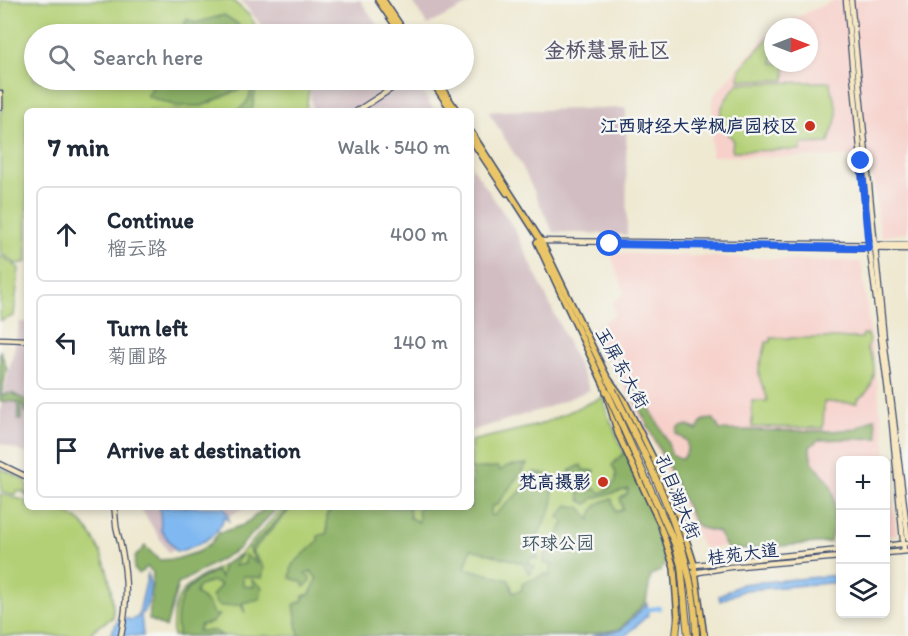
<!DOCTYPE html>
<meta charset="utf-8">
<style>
:root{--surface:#fff;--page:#f6f6f7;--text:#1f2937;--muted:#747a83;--line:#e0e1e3}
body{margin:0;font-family:Itim,"LXGW WenKai TC",sans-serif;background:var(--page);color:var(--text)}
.controls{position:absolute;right:18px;bottom:18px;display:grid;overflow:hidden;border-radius:9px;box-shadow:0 3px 9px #0003}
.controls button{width:54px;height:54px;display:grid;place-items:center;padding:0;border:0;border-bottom:2px solid var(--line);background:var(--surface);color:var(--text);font:30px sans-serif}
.compass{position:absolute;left:764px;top:18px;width:54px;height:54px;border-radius:50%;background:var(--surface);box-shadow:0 3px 9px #0003;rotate:90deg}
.stop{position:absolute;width:18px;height:18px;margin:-14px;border:4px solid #2563eb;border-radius:50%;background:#fff}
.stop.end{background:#2563eb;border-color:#fff;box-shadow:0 2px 6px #0008}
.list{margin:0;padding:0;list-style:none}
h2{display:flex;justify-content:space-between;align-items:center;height:78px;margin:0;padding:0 24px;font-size:26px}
h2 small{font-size:20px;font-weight:400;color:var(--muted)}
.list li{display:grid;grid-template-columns:39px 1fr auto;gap:18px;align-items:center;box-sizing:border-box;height:96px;margin:0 12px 12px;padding:0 12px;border:2px solid var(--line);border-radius:9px}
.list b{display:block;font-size:22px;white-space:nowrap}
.list p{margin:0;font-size:20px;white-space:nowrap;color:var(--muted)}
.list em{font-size:20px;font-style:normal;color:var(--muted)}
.icon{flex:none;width:33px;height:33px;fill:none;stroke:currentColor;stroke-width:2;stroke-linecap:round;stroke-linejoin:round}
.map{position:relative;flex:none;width:908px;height:636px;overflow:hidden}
.search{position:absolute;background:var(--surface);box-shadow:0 3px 9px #0003;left:24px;top:24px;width:450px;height:66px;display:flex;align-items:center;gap:15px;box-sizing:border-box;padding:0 21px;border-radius:33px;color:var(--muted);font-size:22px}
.panel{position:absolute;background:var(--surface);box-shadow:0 3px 9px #0003;left:24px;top:108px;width:450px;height:402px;border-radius:9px}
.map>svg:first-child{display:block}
.built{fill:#f7d0ca}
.industrial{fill:#d2bec2}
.green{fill:#b3d076;stroke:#67806a;stroke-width:1.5}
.forest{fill:#8eb267;stroke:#547062;stroke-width:1.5}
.water{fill:#80b9f1;stroke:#4e74a8;stroke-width:1.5}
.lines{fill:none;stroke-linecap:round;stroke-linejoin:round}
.canal{stroke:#80b9f1;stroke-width:4.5}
.secondary-casing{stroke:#3b4b6f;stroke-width:7}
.primary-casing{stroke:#3b4b6f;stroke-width:8}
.highway-casing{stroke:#3b4b6f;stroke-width:8}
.secondary{stroke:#f7e8c3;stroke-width:4.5}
.primary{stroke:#ebc669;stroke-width:5}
.highway{stroke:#ebc669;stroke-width:6}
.highway-bridge-casing{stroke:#3b4b6f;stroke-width:8;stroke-linecap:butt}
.highway-bridge{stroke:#ebc669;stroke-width:6}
.route{stroke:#2563eb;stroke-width:8}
.poi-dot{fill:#c8321e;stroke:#f6f6f2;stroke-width:2}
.labels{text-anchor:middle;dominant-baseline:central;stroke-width:5;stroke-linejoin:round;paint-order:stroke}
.poi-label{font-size:18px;font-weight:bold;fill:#1b2f5e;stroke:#f6f6f2;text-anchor:end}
.street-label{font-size:18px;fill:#1b2f5e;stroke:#f6f6f2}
.park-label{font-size:18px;fill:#415764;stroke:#f6f6f2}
.quarter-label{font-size:21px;font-weight:bold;fill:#5a576e;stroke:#f6f6f2}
</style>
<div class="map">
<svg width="908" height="636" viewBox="0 0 908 636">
<rect width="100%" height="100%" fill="#f6f6f2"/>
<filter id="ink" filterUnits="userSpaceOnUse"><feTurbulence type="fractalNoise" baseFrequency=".0167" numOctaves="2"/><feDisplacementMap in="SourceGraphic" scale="12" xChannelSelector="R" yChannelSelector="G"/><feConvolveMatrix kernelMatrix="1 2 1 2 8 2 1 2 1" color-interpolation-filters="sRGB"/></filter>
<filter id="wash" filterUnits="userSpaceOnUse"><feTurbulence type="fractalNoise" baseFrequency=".008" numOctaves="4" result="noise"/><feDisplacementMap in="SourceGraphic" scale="24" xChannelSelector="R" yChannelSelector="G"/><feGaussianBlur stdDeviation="1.35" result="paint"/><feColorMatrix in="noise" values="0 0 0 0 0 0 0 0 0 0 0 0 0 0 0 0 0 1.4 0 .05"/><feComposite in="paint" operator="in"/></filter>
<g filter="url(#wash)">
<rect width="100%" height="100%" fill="#efe9d2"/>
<g class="built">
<polygon points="835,0 908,0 908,232 881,237 870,157 711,156 713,97 773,27 773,63 809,63 809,27 774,27"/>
<polygon points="610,253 861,262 897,535 886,536 886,460 840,460 840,538 703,548 649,434 593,328 615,315 613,302 625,294"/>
</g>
<g class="industrial">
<polygon points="241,0 360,0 384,34 268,34"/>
<polygon points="412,0 478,0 427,25"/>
<polygon points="309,80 414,80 435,111 312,111"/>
<polygon points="626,108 627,235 553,232 523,168 488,111"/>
<polygon points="471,165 515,230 590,390 546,408 471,431"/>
<polygon points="20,322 27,322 27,454 0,443 0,411"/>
<polygon points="140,507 244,507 169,553"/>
</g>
<g class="green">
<polygon points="1,0 232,0 250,16 260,34 34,34 34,80 310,80 306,111 27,111 27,262 16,264 0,252 0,114 3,107 0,83"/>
<polygon points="769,37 773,37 773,63 785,63 785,80 739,80 740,69"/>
<path d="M830,82C830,94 838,102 837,115C836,125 830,132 829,143L801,144V150L732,151L733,139L721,128C717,109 726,97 739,83Z"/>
<polygon points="0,255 19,268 14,316 0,321"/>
<path d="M863,334H867L870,340L867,349C879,364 876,389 858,399V403L824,402L823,428L752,427V401H767C767,391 762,388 760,379C756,365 765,355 766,342H771V338H862Z"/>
<path d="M603,397L608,415L655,526L641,605L619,630L570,636H173C168,574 209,582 243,551C257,537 269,521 284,507H471V441L539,425Z"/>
<polygon points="0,468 27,481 27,498 24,492 17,491 14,495 1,491"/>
<path d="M0,494L27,501V507C36,507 47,505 55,508C99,520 113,578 113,617L93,630L90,636H0Z"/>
</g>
<g class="forest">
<polygon points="224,15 238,24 241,34 180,34 187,19 195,23"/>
<path d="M157,80H236L241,82L257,80L252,111H235C245,107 254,96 249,85L202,106H176L147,96Z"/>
<polygon points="0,350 7,369 1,395 12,393 27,401 27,413 21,403 21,420 18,420 18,402 0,401"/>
<path d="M634,380C644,400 668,436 671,454L682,459L687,451V441L676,434L678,428L687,425L697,430L703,420L714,419L720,430L831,431L855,429L875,418L878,438L818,440L810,447C810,470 822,468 830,484C838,502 834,523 830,542L728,550L718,532L701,528L695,523L627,383Z"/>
<path d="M625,452L661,531L664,560L670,558L660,571L651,575L646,602L620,629L579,636H299L294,605L303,600V596L310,594L317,579L311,571L305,574L310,578V582L304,587L302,582L290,578L292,565L318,541V536L327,533V514L337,507H409L410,518L419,522L418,507H471V469L498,467L500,471L507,466L527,464L497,505L492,506L490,515L493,516L523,489L528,477L535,472L548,475C560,508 547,511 537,539C535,545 538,552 538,559L532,557L528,563L535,567L529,574L523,563L471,549L465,568L509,580L513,593L522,590V584L545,574L549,576L552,564H544V556C559,542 554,537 565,522L558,517L568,505L581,508L590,520C593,506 599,501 612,499L616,512L623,509L620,498L627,494L628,489L594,498L587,504L580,500L577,478L569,471L581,465L583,470L595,471L584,486L588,490L594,488L601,493C615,486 621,479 612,465Z"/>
<polygon points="267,507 278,507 237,550 178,584 166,628 149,619 153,572 147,567 139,574 134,569 135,557 145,546 159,560 176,559 198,552 211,543 219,533 243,525"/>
<path d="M290,507H292L252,551L264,568L262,578L243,576V586L254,587L252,580L262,587L260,599L242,603L245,613L241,605L218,606L212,596L221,585L212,581L198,587L196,593L208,604L214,615H219L211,623L201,625L198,631H215L223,636H178C174,601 183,585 216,571L221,578L223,565L242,554L234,566L245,564V555L258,565L249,549Z"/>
</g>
<g class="water">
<path d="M160,507H224L230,522L224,517C219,538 196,546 177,552L161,530Z"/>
<path d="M148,574C152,585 149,606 141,615L143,636L110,635L120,617L132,620L138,617Z"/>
<polygon points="840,575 840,582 744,590 720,601 719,596 742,584"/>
<polygon points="647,604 648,615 625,636 592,636 621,630"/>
</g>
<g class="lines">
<polyline class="canal" points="644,610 659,608"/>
</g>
</g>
<g filter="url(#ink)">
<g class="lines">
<g class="secondary-casing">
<g id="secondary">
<polyline points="846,0 869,244 892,424 904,551"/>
<polyline points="851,0 884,339 908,538"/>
<polyline points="0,93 0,107"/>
<polyline points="357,111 405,80"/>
<polyline points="539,241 908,245"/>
<polyline points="723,246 908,249"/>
<polyline points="0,339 27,340"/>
<polyline points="0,464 27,477"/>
<path d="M114,507C116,515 115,523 117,530C127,567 129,598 121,636"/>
<polyline points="886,546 908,543"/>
<polyline points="886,553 908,551"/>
<polyline points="685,566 840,550"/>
<polyline points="693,573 730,567 840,557"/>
</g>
</g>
<g class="primary-casing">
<g id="primary">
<polyline points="378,0 401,34"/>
<polyline points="383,0 406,34"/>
<polyline points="431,80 452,111"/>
<polyline points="436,80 457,111"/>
<polyline points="471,132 541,241 607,377 624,400 655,462 677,511 694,564 704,636"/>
<polyline points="471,139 507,193"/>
<polyline points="537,242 604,385 618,434 661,526 674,568 678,620"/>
</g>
</g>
<g class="highway-casing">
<g id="highway">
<polyline points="607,377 613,390"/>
<polyline points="704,634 704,636"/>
<polyline points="676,636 678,616"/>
</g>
</g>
<use href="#secondary" class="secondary"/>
<use href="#primary" class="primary"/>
<use href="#highway" class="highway"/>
<g class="highway-bridge-casing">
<g id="highway-bridge">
<path d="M613,390C651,468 695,547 696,636"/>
<polyline points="607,392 675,544 681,566 688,636"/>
</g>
</g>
<use href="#highway-bridge" class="highway-bridge"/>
</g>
</g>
<g class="lines" filter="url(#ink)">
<polyline class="route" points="610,244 869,248 861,161"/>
</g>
<g class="poi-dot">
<circle cx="810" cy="126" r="6"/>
<circle cx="603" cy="482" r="6"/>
</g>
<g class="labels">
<g class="poi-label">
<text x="798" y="126">江西财经大学枫庐园校区</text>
<text x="591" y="482">梵高摄影</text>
</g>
<g class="street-label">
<text transform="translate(622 368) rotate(61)">玉屏东大街</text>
<text transform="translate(678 497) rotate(68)">孔目湖大街</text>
<text transform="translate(743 554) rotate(-7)">桂苑大道</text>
</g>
<g class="park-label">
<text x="558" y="543">环球公园</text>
</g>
<g class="quarter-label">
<text x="607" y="49">金桥慧景社区</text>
</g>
</g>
</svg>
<div class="controls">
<button>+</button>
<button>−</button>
<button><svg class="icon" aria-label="layers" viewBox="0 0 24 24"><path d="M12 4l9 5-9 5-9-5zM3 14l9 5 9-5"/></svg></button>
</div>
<svg class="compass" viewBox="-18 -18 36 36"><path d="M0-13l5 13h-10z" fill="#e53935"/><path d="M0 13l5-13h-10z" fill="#747a83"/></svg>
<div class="stop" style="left:610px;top:244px"></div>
<div class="stop end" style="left:861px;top:161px"></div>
<div class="search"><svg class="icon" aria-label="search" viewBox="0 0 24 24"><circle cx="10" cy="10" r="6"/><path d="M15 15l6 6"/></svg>Search here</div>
<section class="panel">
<h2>7 min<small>Walk · 540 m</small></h2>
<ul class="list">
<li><svg class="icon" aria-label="ahead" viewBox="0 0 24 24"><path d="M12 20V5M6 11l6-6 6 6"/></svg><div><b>Continue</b><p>榴云路</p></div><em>400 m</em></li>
<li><svg class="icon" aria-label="left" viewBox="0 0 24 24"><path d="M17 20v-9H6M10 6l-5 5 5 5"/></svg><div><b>Turn left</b><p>菊圃路</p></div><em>140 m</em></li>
<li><svg class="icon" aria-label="arrive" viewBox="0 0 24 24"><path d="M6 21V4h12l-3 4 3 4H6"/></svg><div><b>Arrive at destination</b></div></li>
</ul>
</section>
</div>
